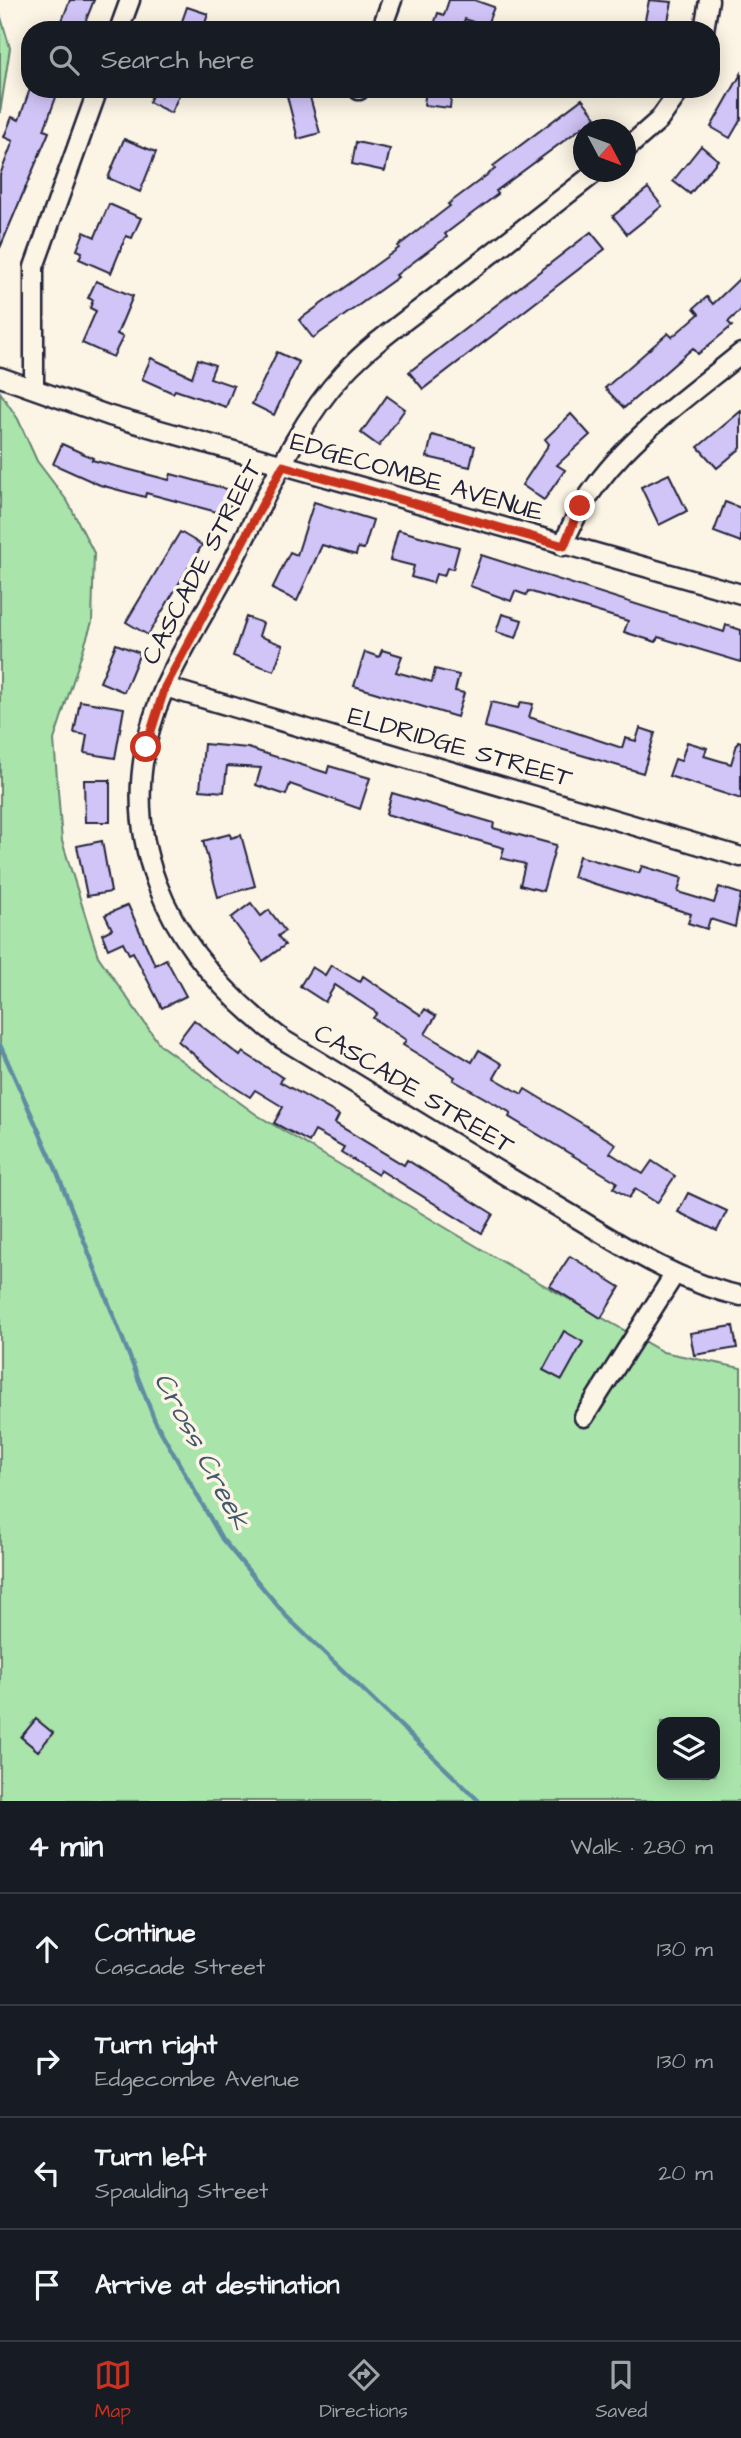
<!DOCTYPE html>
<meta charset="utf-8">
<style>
:root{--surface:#171b24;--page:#242831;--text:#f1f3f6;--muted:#9ea1a6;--line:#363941;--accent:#c8321e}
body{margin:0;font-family:"Architects Daughter",sans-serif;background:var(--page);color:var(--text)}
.controls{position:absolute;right:21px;bottom:21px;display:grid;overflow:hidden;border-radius:14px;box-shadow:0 4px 18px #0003}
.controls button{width:63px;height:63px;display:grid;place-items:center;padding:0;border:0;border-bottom:2px solid var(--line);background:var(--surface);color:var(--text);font:35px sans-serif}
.compass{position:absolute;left:573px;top:119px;width:63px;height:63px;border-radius:50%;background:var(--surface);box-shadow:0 4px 18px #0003;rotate:131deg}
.stop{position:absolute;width:21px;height:21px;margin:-16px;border:5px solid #c8321e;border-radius:50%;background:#fff}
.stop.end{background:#c8321e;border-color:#fff;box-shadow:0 2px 7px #0008}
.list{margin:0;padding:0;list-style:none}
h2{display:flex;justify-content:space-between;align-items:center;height:91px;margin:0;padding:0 28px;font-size:30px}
h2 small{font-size:23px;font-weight:400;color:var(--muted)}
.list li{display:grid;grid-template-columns:46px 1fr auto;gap:21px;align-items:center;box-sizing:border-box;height:112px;padding:0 28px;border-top:2px solid var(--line)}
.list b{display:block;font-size:26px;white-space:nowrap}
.list p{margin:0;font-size:23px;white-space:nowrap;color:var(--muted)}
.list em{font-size:23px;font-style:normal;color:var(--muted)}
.icon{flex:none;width:38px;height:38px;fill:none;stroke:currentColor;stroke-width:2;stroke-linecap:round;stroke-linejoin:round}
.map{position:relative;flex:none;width:741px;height:1801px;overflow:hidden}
.search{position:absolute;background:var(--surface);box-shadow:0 4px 18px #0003;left:21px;right:21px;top:21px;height:77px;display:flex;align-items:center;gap:18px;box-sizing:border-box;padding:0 24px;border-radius:28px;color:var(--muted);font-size:26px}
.sheet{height:539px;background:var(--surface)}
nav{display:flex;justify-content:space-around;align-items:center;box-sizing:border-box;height:98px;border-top:2px solid var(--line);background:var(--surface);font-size:19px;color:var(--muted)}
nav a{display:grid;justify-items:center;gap:4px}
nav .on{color:var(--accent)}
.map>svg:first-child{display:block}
.green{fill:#a9e4aa;stroke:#668372;stroke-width:2;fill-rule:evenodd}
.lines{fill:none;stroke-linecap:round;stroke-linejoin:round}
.stream{stroke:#608da3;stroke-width:4.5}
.building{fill:#d1c5f7;stroke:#22223b;stroke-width:2}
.minor-casing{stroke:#22223b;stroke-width:23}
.minor{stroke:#fcf5e5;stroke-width:18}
.route{stroke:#c8321e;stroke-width:9}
.labels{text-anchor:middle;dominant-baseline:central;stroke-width:7;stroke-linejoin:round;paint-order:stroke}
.street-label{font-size:26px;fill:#22223b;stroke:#fcf5e5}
.water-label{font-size:28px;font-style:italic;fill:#41586f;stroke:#fcf5e5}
</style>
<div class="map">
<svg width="741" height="1801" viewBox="0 0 741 1801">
<rect width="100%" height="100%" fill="#fcf5e5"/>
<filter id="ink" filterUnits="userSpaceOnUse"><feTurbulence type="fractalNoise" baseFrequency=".0143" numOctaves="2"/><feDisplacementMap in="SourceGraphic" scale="14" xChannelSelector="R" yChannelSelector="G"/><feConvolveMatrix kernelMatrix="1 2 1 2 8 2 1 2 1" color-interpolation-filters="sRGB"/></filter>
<g filter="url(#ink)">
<g class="green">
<polygon points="0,14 10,48 0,113"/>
<path d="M0,392L18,419L37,461L68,502L94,553L92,622L54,740L62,841L98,956L160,1045L257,1115L503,1262L663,1352L741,1368V1801H0ZM662,1722H715V1775H662Z"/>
</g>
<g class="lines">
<polyline class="stream" points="0,1045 55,1167 155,1421 222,1539 288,1618 479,1801"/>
</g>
<g class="building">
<polygon points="70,0 94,0 82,30 60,26"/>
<polygon points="449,0 474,0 494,7 486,27 465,19 461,30 432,30 438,13 444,15"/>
<polygon points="649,0 672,2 666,30 643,30"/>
<polygon points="187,7 208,14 203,30 179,30"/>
<polygon points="741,74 741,119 730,138 711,127"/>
<polygon points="30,89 59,89 44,130 49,132 0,248 0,175 13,141 4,137 12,117 19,120"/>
<polygon points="155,89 182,89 171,113 149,102"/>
<polygon points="426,89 452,89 450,108 424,105"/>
<polygon points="308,90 320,133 298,139 287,96"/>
<polygon points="582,99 596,117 496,191 498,194 445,234 447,237 396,275 398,277 313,338 299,320 399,248 398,246 450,206 448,204 495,169 493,166"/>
<polygon points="124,139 156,152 140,192 108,178"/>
<polygon points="356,142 390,149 385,171 352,164"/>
<polygon points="701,146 718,160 690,194 673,181"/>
<polygon points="648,188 662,206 627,234 613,216"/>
<polygon points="109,204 141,218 132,238 126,236 111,273 79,259 82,252 77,250 84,232 95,237"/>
<polygon points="591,232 605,249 423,389 409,372"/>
<polygon points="741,277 741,310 728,322 732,326 698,354 693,348 624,408 605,388 668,333 672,337 699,314 694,308 707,297 713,304"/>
<polygon points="96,281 133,296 117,334 123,337 113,357 82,343 96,311 90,308 93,300 88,298"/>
<polygon points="277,352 299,362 274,415 252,404"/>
<polygon points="151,358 192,377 198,359 215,365 210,378 234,386 226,407 175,390 173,393 142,379"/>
<polygon points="387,396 405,409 379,446 361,433"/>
<polygon points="741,411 741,448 717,468 698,447"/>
<polygon points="571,414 590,435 557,465 565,470 544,500 522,485 549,444 545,439"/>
<polygon points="432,435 475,446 470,467 427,457"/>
<polygon points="62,444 93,458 92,460 169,480 171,474 234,491 228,515 146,493 145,497 100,485 53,464"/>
<polygon points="669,474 687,511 659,525 641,487"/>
<polygon points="314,502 373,520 364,549 358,548 356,555 322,545 297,601 272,589 290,552 297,555"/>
<polygon points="725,502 741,508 741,542 714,532"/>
<polygon points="398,530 459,547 453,569 447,568 444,576 436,574 433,583 411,577 414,566 390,560"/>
<polygon points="180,532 202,545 148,635 126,622"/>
<polygon points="481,555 724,632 726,625 741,630 741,662 658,637 656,642 624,632 628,621 528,591 526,595 515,591 511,601 470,586"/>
<polygon points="502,614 522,620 516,638 496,632"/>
<polygon points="246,617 263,623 259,636 283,645 274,671 233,656"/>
<polygon points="116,644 140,653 124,692 100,682"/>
<polygon points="382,650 402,656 396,672 432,682 435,669 459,675 455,691 464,693 457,717 354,686 365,652 379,657"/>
<polygon points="80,701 124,708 115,758 84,753 87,735 74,733"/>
<polygon points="491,702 518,708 521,702 533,704 529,717 622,748 625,738 636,741 640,728 655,733 643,773 485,727"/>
<polygon points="738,741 741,742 741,799 669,776 675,759 681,761 687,742 707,748 704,756 731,764"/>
<polygon points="204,744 248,748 327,773 329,766 370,778 360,809 290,784 286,795 256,785 261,768 227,766 224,792 200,790"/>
<polygon points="84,780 110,780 110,822 85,822"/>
<polygon points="392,793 494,823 493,828 556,845 543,891 520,885 525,864 501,858 504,848 386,814"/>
<polygon points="230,834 231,838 241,835 255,886 218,897 203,841"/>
<polygon points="102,841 111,892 87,896 77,846"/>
<polygon points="579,856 639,873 642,866 682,878 678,892 714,903 719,887 741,894 735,927 710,919 707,929 688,923 691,914 573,877"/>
<polygon points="251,903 261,916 269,910 285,931 278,936 285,945 263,961 231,918"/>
<polygon points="128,905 155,965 166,959 186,996 162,1008 133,952 129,954 123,942 108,949 102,934 112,929 105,915"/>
<polygon points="331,965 360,982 363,976 421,1015 425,1009 436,1016 425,1034 472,1062 479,1050 502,1064 494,1078 522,1094 525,1089 616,1144 610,1153 643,1174 652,1161 675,1176 657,1203 635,1189 629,1198 613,1188 617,1182 509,1117 511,1113 453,1080 455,1077 403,1045 406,1040 373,1018 377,1013 335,985 325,1002 300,986 312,967 325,975"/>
<polygon points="194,1020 240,1056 243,1052 283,1078 280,1082 339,1115 335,1123 404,1165 407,1160 493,1214 482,1233 380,1170 378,1175 341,1152 344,1147 315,1131 309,1142 274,1123 283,1107 255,1090 250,1097 225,1081 178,1041"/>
<polygon points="688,1193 727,1211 717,1231 678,1212"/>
<polygon points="570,1256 620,1287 601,1318 550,1286"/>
<polygon points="733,1326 737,1348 694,1355 690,1333"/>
<polygon points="564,1331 583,1342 562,1380 543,1370"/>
<polygon points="36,1719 53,1733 38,1751 21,1737"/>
</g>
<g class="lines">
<g class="minor-casing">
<g id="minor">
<polyline points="119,30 130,0"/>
<polyline points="381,30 392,0"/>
<polyline points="704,30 709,0"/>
<polyline points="359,90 359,89"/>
<polyline points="626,149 659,120 681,89"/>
<path d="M596,172C543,213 490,255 437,296C405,321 371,344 344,373C295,426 266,498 233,561C211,603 184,644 165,687C103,829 166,951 282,1039C375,1095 467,1153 560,1208C618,1242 674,1282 741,1296"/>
<polyline points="0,377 110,416 741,594"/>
<polyline points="34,388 34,267 98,89"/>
<path d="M563,546C594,460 673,409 741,353"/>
<polyline points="165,687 741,857"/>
<polyline points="584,1417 674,1275"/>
</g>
</g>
<use href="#minor" class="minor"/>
</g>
</g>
<g class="lines" filter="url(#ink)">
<polyline class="route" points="146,747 165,687 283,466 564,546 580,506"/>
</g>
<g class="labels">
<g class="street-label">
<text transform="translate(417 477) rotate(16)">EDGECOMBE AVENUE</text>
<text transform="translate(202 562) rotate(-62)">CASCADE STREET</text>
<text transform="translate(460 747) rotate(16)">ELDRIDGE STREET</text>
<text transform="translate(414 1089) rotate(31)">CASCADE STREET</text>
</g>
<g class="water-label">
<text transform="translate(202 1451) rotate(62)">Cross Creek</text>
</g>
</g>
</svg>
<div class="controls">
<button><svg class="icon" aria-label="layers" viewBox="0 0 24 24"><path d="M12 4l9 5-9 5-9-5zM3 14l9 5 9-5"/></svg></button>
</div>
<svg class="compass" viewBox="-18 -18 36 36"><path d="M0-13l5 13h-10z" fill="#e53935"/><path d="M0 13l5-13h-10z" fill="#9ea1a6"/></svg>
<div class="stop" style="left:146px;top:747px"></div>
<div class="stop end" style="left:580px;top:506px"></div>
<div class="search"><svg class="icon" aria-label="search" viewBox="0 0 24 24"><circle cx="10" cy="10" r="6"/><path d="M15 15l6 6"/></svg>Search here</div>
</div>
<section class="sheet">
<h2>4 min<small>Walk · 280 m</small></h2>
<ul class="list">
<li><svg class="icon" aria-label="ahead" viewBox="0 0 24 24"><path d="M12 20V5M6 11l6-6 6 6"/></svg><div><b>Continue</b><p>Cascade Street</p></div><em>130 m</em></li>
<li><svg class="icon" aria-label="right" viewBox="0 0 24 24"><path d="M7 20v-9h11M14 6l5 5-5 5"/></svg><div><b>Turn right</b><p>Edgecombe Avenue</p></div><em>130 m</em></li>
<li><svg class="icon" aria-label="left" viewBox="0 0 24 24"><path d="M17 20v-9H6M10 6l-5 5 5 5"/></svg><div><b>Turn left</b><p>Spaulding Street</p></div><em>20 m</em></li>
<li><svg class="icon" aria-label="arrive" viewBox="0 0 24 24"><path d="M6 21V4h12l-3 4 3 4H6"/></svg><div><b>Arrive at destination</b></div></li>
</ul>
</section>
<nav>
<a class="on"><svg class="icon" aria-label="map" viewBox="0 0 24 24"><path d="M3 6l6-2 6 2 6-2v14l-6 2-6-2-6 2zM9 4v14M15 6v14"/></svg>Map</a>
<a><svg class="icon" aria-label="directions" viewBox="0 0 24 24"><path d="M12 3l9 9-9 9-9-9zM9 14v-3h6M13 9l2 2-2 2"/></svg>Directions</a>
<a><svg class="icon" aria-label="saved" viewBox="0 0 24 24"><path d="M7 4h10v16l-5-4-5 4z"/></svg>Saved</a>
</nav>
